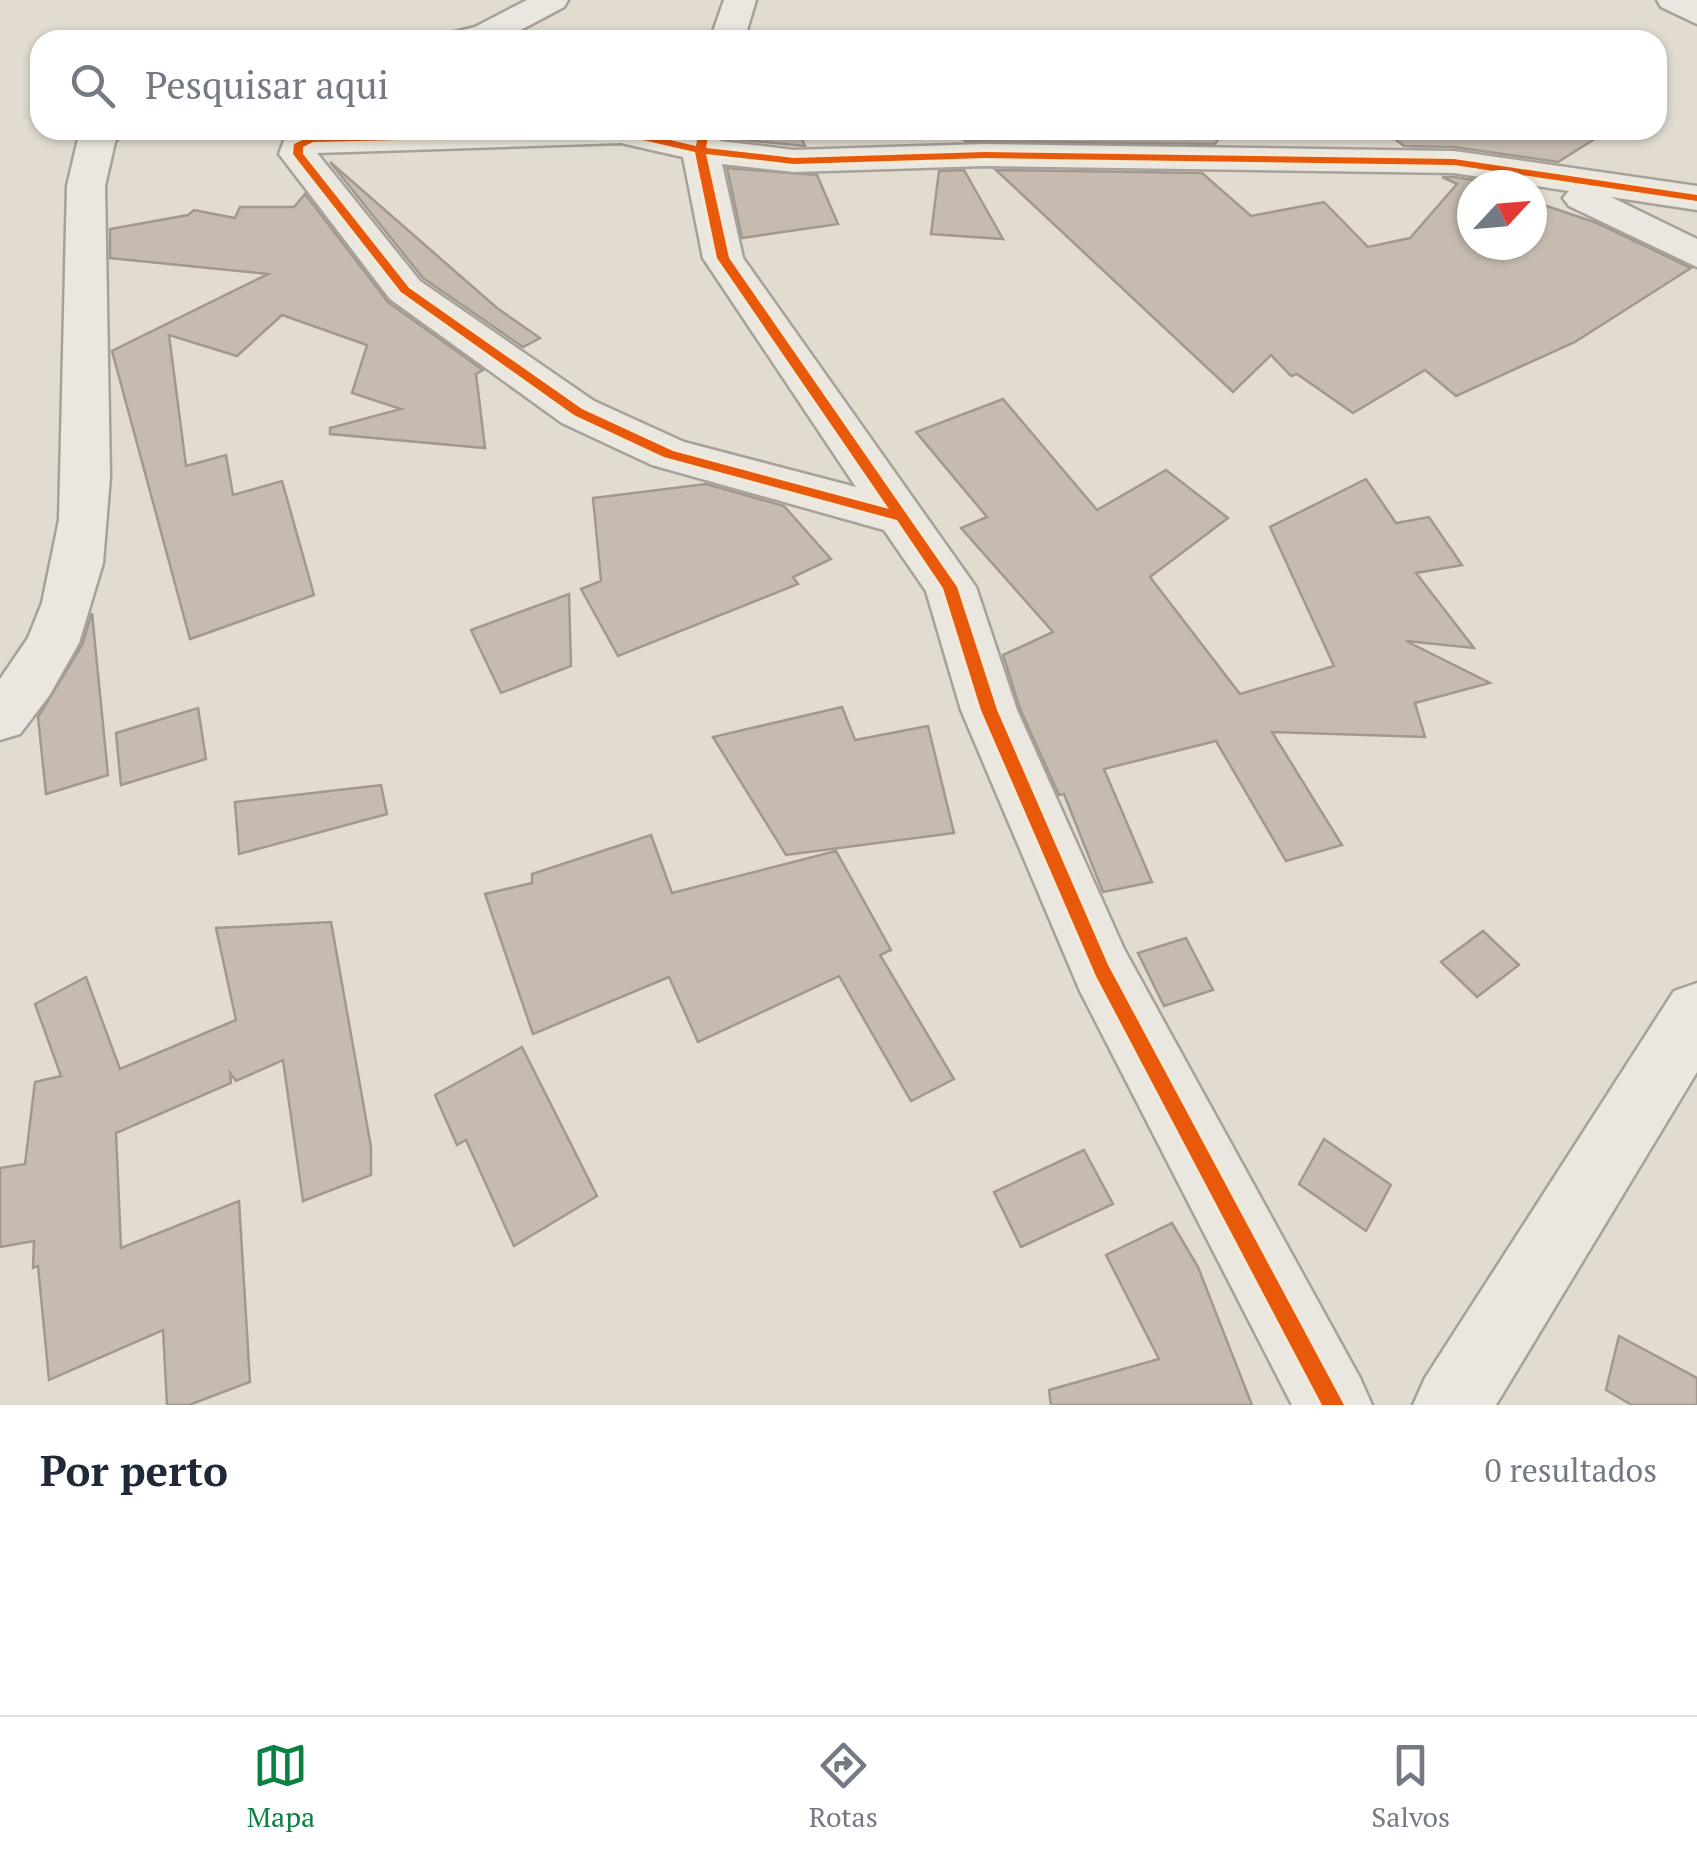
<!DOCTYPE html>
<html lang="pt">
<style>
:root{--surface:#fff;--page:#f6f6f7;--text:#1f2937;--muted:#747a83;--line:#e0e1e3;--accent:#0b8043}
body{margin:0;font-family:"PT Serif",serif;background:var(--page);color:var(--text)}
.compass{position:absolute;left:1457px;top:170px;width:90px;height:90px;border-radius:50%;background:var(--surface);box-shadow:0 2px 8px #0004;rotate:64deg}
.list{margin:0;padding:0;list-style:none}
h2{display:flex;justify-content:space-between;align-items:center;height:130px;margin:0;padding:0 40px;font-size:42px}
h2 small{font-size:32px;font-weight:400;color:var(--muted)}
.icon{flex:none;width:55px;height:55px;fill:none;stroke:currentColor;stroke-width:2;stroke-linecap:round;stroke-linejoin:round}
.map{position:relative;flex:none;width:1697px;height:1405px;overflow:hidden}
.search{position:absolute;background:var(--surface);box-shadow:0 2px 8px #0004;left:30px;right:30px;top:30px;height:110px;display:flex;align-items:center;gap:25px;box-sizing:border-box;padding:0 35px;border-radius:30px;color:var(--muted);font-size:38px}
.sheet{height:310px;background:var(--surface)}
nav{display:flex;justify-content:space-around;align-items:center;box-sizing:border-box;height:140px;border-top:2px solid var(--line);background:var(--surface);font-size:28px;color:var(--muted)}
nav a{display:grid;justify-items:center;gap:5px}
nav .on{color:var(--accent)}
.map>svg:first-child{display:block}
.building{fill:#c5bbb1;stroke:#a2988f;stroke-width:2.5}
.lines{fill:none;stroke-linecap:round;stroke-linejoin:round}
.minor-casing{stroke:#a7a198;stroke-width:5}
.minor{fill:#eae7e0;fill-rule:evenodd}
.cycleway-casing{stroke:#f2e9d7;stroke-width:6}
.cycleway{fill:#e8590c;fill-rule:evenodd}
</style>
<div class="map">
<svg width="1697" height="1405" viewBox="0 0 1697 1405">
<rect width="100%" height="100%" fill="#e1dbd0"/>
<g class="building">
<polygon points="726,130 798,130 805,146 724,138"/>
<polygon points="953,130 1225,130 1215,144 965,141"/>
<polygon points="1383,130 1609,130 1558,162 1454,147 1404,146"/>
<polygon points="330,162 497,308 540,338 523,347 423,278"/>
<polygon points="727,168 817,175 838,224 742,238"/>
<polygon points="964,170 1003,239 931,234 939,171"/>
<polygon points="996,170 1202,173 1251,216 1324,202 1368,247 1410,238 1457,184 1442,177 1454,177 1506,185 1472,185 1472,245 1532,245 1532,201 1597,223 1691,268 1575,342 1456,396 1425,370 1353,413 1297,374 1291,376 1271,355 1233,392"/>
<polygon points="305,194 388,302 483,370 476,374 485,448 330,434 330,428 401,409 352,393 367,345 282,315 237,356 169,335 186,466 226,455 233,495 282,481 314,595 190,639 112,351 268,274 110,258 110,229 188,215 194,210 235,218 240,207 294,207"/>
<polygon points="1003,399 1097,510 1166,470 1228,518 1150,577 1240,694 1334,666 1270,527 1366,479 1396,523 1429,517 1462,565 1416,573 1474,648 1406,641 1490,683 1415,703 1425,737 1272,732 1342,845 1286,861 1216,741 1104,769 1152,882 1103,892 1064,794 1059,795 1020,709 1003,655 1053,632 961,528 987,517 916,432"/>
<polygon points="706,484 784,506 831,559 793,577 798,584 618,656 581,589 601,581 593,498"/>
<polygon points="569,594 571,666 501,693 471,630"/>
<polygon points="92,613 108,775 46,794 38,717 82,645"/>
<polygon points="842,707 855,740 928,726 954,833 786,855 713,737"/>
<polygon points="198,708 206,759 121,785 116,733"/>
<polygon points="381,785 387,814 239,854 235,802"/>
<polygon points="651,835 672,893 836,851 891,950 880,955 954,1079 911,1101 839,976 698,1042 669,977 533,1034 485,894 532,883 532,874"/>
<polygon points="331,922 371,1147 371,1175 303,1201 283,1060 236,1081 230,1073 231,1083 116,1133 121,1248 239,1201 250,1382 189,1405 167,1405 163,1330 49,1380 38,1266 33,1268 34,1241 0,1247 0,1168 25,1164 35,1082 61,1076 35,1004 86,977 120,1069 236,1020 216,928"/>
<polygon points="1483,931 1519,965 1477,997 1441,962"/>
<polygon points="1186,938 1213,990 1164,1006 1138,953"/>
<polygon points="522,1047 597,1196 514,1246 466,1140 457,1145 435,1095"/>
<polygon points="1324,1139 1391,1185 1366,1231 1299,1184"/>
<polygon points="1084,1150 1113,1204 1021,1247 994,1192"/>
<polygon points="1172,1223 1198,1267 1252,1405 1051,1405 1049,1390 1159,1359 1106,1255"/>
<polygon points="1619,1336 1697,1378 1697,1405 1632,1405 1606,1390"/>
</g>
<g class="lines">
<g class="minor-casing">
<g id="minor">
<polygon points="527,0 568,0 564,7 502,40 446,40 451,33 475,27"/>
<polygon points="724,0 756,0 744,40 710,40"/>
<polygon points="1657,0 1697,0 1697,24 1661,7"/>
<polygon points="85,130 124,130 115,142 105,186 110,477 103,563 79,643 49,696 20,734 0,740 0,679 28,638 42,603 59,520 67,186 78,139"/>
<path d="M302,130H661L684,135L686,130H722L720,141L794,150L985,144L1454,151L1697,186V210L1611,197L1697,239V267L1569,206L1563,198L1569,191L1454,173L985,166L794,172L722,164L743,258L976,587L1017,710L1124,949L1360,1378L1372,1405H1292L1080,991L961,710L926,591L884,530L652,465L562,423L390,299L279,154L285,138ZM621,143L683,157L703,258L856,487L684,442L594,401L420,281L317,153Z"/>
<polygon points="1697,983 1697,1072 1496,1405 1413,1405 1425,1378 1674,991"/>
</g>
</g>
<use href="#minor" class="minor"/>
<g class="cycleway-casing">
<path id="cycleway" d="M575,130H626L696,146L699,130H709L706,148L794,158L985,152L1454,159L1697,195V201L1454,165L985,158L794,164L706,154L729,258L957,587L997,710L1108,965L1344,1405H1322L1096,976L981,710L943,588L897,520L664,457L574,415L401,292L293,154L294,144L311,136ZM621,135L695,152L717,258L889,509L673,451L582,409L409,288L303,154V147L313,142Z"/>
</g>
<use href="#cycleway" class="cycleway"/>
</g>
</svg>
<svg class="compass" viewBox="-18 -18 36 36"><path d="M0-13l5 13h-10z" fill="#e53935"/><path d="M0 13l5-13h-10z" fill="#747a83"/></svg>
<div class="search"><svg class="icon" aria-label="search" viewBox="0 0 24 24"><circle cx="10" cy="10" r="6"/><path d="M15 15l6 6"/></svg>Pesquisar aqui</div>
</div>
<section class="sheet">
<h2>Por perto<small>0 resultados</small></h2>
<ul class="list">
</ul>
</section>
<nav>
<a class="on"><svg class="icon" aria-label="map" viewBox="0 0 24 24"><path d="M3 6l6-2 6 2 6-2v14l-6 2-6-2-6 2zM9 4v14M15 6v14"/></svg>Mapa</a>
<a><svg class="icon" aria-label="directions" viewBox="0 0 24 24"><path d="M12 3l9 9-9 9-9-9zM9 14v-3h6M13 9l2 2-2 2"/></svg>Rotas</a>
<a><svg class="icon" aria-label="saved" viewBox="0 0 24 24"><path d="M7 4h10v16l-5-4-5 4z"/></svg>Salvos</a>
</nav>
